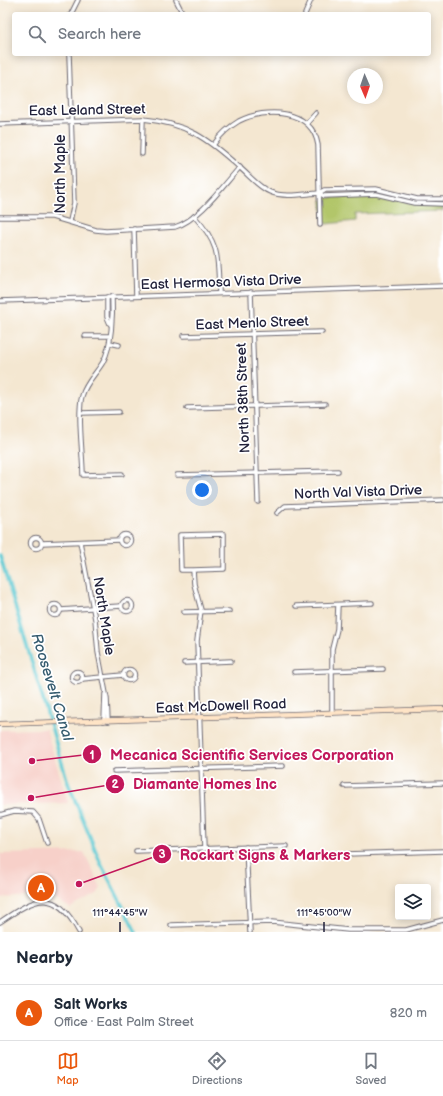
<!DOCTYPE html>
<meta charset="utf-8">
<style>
:root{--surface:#fff;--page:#f6f6f7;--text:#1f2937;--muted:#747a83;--line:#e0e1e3;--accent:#ea580c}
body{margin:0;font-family:"Balsamiq Sans",sans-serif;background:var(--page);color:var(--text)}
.controls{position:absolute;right:12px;bottom:12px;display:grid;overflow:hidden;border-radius:4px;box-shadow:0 2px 10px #0003}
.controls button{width:36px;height:36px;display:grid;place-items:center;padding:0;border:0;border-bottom:1px solid var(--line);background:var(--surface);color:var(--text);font:20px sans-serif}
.compass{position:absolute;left:347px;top:68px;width:36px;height:36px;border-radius:50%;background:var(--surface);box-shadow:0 2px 10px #0003;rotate:178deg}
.you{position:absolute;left:202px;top:490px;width:14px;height:14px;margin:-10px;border:3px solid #fff;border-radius:50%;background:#1a73e8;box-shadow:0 0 0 6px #1a73e833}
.badge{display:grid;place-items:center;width:26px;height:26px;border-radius:50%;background:var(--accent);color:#fff;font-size:13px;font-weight:700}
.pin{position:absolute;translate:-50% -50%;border:2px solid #fff;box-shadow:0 1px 4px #0006}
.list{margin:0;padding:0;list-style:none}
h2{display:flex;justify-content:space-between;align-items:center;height:52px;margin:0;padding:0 16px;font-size:17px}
h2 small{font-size:13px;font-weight:400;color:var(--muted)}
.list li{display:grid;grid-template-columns:26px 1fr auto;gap:12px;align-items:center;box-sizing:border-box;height:56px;padding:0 16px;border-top:1px solid var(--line)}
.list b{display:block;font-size:15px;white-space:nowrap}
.list p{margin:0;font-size:13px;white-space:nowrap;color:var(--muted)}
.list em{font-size:13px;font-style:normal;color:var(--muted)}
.icon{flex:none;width:22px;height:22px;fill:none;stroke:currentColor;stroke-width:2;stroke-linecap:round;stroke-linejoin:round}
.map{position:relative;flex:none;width:443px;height:932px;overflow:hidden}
.search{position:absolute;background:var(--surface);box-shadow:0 2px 10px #0003;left:12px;right:12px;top:12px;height:44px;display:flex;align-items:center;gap:10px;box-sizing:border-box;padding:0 14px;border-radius:4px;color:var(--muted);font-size:15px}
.sheet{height:108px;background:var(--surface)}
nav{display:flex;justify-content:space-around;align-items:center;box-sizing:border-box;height:56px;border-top:1px solid var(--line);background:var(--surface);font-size:11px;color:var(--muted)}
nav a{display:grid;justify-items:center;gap:2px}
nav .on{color:var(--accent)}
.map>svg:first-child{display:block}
.built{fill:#f7d0c9}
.green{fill:#b2c66a;stroke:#6a7452}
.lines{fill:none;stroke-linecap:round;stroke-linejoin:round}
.canal{stroke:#5cc9d2;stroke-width:3.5}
.minor-casing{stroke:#6c6770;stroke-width:5.5}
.secondary-casing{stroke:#6c6770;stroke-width:6}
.minor{stroke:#fff;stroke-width:3.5}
.secondary{stroke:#ffe4c6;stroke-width:4.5}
.ticks{fill:none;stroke:#22223b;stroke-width:1.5}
.labels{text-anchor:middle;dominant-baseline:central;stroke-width:3.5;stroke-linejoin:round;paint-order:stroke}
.street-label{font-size:14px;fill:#22223b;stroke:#fff}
.water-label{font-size:15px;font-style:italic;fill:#365c70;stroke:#fff}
.ticks-label{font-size:10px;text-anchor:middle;fill:#22223b;stroke:#fff;stroke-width:3.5;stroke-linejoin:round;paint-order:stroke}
.leader{fill:none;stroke:#c2185b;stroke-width:1.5}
.callout-dot{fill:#c2185b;stroke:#fff;stroke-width:1.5}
.mark-label{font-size:12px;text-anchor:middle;font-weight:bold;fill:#fff}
.callout-label{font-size:15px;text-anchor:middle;font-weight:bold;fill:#c2185b;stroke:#fff;stroke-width:3.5;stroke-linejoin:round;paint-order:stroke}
</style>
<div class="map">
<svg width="443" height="932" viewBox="0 0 443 932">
<rect width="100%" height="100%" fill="#fff"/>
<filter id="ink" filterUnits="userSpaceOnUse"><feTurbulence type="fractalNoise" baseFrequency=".025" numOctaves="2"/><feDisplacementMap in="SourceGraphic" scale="8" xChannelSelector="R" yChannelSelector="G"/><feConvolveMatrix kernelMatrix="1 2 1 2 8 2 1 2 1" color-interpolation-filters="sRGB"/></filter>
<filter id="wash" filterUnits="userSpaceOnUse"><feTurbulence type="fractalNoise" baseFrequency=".012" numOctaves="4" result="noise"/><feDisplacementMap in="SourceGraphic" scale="16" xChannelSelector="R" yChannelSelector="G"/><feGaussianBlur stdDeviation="0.9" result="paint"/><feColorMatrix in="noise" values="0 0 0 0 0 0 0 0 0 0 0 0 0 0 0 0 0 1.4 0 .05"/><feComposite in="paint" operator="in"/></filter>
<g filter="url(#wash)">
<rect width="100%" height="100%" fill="#f4e7d1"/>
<g class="built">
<polygon points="46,729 68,803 0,805 0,730"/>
<polygon points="84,852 101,888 97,894 70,908 55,899 53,897 48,895 0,898 0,854"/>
</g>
<path class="green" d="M374,196C399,198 416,207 443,206V211L355,214V221L326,224L323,218L322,200L324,198Z"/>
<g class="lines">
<polyline class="canal" points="0,556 68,783 101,864 136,932"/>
</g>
</g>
<g filter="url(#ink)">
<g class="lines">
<g class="minor-casing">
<g id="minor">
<polyline points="176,0 183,14"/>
<polyline points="71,14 78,0"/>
<polyline points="305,14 311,0"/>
<polyline points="69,54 74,203 70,221"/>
<polyline points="307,123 316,113"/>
<path d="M0,124L143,119C187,123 208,139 239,167C249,175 258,187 270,192C284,198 303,194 319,193L324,196L376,194L414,203L443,204"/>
<path d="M214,144C221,134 229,127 239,121C266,107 312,109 318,145L320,225"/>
<polyline points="142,154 143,119"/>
<polyline points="319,193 324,190 376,189 417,199 443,199"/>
<path d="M194,216C220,244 218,257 219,293"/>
<path d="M0,217H52L96,230L106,231L175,227C200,219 222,187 240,167"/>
<polyline points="134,229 136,295"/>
<polyline points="251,292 258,502"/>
<path d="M112,296C113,315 112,345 103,362C96,374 86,382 82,396C77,412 83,456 83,475L122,474"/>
<polyline points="107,297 107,317 110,324"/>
<polyline points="0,301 443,286"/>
<polyline points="85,336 110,336"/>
<polyline points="183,336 322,332"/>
<polyline points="110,343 119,345"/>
<polyline points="187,408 325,404"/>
<polyline points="81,413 119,412"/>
<polyline points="177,475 338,471"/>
<polyline points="277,513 285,506 443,500"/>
<circle cx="125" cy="540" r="5.5"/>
<circle cx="36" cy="543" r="5.5"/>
<polyline points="80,542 95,619 98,652 107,699 108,721"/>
<polyline points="42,543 119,540"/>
<polyline points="193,570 224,569 224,534 180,535 181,570 193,570 194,584 201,610 197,641 204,849"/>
<circle cx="127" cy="606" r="5.5"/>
<circle cx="55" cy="610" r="5.5"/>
<polyline points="296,606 372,603"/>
<polyline points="61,610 121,606"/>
<polyline points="184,612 229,611"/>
<polyline points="184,663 231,661"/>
<circle cx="129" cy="675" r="5.5"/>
<circle cx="77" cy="677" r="5.5"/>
<polyline points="294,672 383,669"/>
<polyline points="82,679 123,675"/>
<polyline points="332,713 332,649 337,629 338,605"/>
<polyline points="104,721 105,694"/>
<polyline points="114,771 283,766"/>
<polyline points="344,786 443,783"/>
<polyline points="0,815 14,811 33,812 39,819 47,843"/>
<polyline points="246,847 250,932"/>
<polyline points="136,851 286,846"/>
<polyline points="346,854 443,851"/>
<path d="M0,922C36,897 55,887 79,932"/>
<polyline points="171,925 272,922 348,930 406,930 443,920"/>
</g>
</g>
<g class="secondary-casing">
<polyline id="secondary" points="0,724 443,709"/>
</g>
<use href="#minor" class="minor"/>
<use href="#secondary" class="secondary"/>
</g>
</g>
<path class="ticks" d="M120,922V932M324,922V932"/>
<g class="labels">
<g class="street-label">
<text transform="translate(87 110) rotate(-1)">East Leland Street</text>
<text transform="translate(60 174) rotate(-90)">North Maple</text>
<text transform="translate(221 282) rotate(-2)">East Hermosa Vista Drive</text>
<text transform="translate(252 323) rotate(-2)">East Menlo Street</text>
<text transform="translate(243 398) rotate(-92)">North 38th Street</text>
<text transform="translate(358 492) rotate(-2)">North Val Vista Drive</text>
<text transform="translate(104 616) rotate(81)">North Maple</text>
<text transform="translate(221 706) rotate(-2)">East McDowell Road</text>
</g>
<g class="water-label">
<text transform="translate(52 687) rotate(73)">Roosevelt Canal</text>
</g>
</g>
<g class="ticks-label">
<text x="120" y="916">111°44'45"W</text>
<text x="324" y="916">111°45'00"W</text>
</g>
<path class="leader" d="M32 761L92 754M31 798L115 784M79 884L162 854"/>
<g class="callout-dot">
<circle cx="32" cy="761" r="4"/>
<circle cx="31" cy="798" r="4"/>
<circle cx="79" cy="884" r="4"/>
<circle cx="92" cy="754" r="10"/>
<circle cx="115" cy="784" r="10"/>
<circle cx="162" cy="854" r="10"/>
</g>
<g class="mark-label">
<text x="92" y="759">1</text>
<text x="115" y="788">2</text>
<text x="162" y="858">3</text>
</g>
<g class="callout-label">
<text x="252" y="760">Mecanica Scientific Services Corporation</text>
<text x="205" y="789">Diamante Homes Inc</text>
<text x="265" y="860">Rockart Signs &amp; Markers</text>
</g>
</svg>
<div class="controls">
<button><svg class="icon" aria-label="layers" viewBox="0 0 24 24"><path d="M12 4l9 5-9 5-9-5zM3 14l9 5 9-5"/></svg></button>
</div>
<svg class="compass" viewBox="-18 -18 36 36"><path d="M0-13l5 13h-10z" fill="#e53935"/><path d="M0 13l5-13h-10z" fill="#747a83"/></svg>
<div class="you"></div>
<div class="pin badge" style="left:41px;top:888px">A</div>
<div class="search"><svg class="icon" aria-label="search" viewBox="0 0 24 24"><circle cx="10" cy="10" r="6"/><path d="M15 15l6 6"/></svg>Search here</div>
</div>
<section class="sheet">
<h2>Nearby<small></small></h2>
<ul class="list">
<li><span class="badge">A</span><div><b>Salt Works</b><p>Office · East Palm Street</p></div><em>820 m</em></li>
</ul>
</section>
<nav>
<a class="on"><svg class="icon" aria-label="map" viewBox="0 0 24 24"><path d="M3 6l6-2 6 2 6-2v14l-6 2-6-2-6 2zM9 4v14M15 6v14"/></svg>Map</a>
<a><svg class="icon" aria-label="directions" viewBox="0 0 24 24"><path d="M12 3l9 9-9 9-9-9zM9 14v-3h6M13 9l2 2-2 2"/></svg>Directions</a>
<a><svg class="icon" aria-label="saved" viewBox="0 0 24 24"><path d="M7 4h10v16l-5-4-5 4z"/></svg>Saved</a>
</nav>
